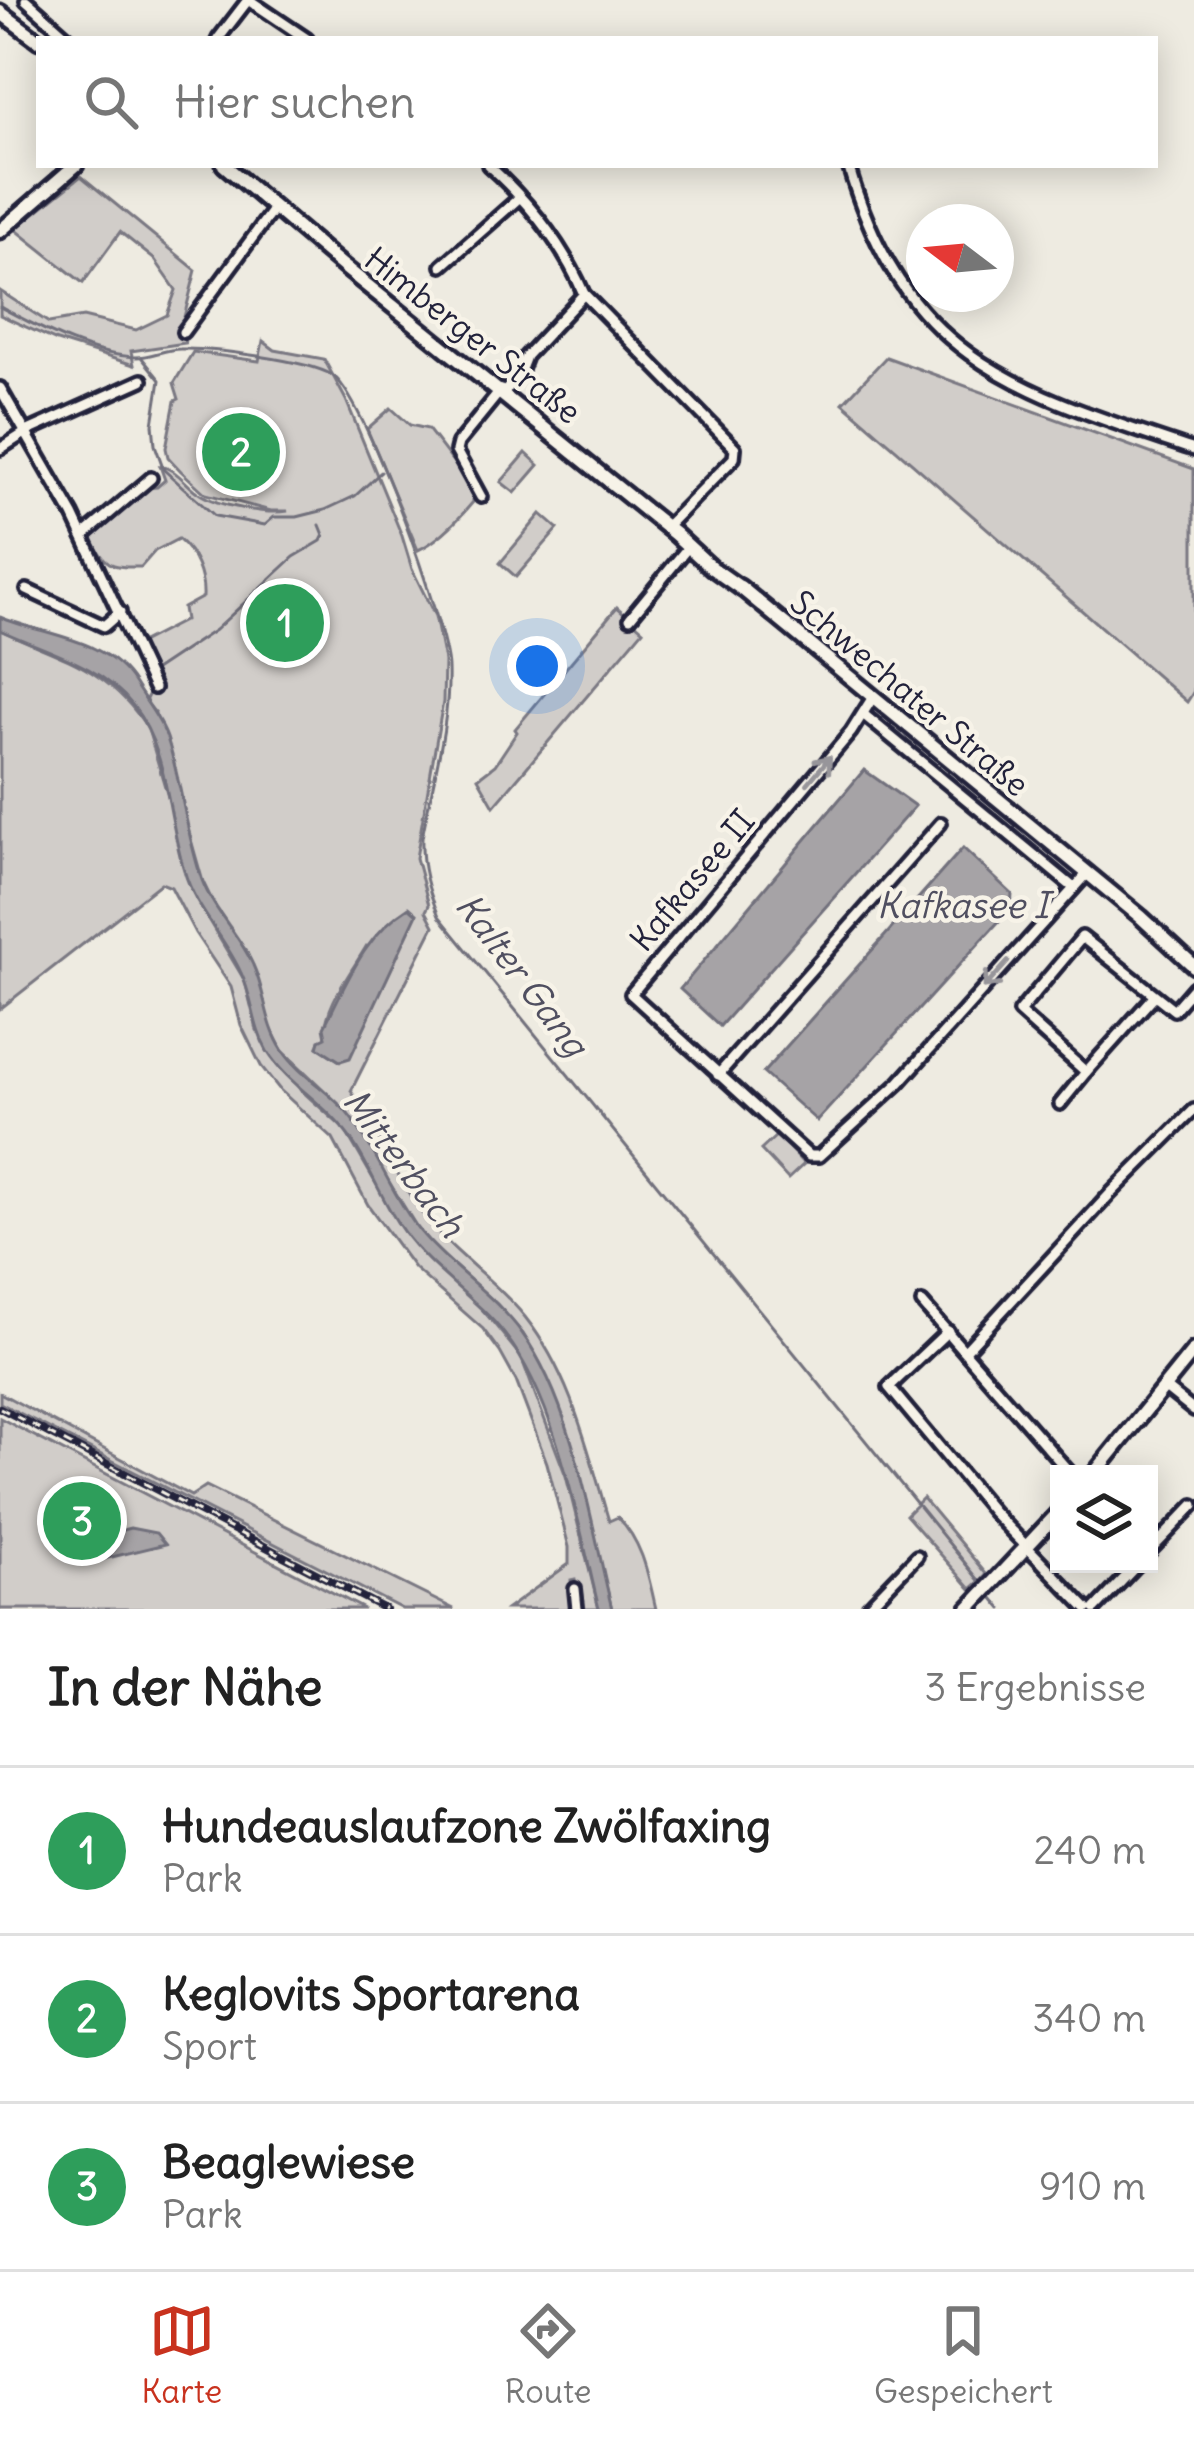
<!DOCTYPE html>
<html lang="de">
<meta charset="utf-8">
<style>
:root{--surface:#fff;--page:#f6f6f6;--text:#222;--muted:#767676;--line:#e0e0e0;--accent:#c8321e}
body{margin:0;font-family:Delius,sans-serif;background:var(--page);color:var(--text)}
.controls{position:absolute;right:36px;bottom:36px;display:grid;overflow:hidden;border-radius:0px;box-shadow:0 6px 30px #0003}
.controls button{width:108px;height:108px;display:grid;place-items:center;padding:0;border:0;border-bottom:3px solid var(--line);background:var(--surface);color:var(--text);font:60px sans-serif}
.compass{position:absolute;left:906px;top:204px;width:108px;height:108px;border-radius:50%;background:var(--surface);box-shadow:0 6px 30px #0003;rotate:286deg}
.you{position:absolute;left:537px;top:666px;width:42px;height:42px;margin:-30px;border:9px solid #fff;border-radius:50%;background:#1a73e8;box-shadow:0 0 0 18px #1a73e833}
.badge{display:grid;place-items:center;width:78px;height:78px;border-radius:50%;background:var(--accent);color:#fff;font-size:39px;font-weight:700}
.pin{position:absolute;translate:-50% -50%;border:6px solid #fff;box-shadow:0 3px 12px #0006}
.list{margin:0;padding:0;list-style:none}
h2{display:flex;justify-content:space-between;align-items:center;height:156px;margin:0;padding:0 48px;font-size:51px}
h2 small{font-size:39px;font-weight:400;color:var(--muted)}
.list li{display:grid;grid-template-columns:78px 1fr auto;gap:36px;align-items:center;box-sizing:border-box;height:168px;padding:0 48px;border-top:3px solid var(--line)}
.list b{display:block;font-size:45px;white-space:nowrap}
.list p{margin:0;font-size:39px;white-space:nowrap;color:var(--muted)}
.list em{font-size:39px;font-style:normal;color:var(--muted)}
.icon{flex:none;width:66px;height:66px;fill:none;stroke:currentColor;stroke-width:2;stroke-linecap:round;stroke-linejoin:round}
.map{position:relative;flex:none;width:1194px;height:1609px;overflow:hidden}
.search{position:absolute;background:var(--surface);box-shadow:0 6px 30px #0003;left:36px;right:36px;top:36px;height:132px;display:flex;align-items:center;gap:30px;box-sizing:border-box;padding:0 42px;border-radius:0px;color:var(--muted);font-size:45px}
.sheet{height:660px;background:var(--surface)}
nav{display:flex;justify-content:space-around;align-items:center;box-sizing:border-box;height:168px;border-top:3px solid var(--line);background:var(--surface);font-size:33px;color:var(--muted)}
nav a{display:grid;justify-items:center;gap:6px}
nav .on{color:var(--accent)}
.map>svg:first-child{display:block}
.green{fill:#d1cdc9;stroke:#7a7882;stroke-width:3;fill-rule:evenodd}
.water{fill:#a6a3a6;stroke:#716f7b;stroke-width:3}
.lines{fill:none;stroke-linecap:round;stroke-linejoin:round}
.stream{stroke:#716f7b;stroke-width:3}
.street-casing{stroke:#22223b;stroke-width:18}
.secondary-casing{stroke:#22223b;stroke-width:21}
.street{stroke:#f7f3e8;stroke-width:9}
.secondary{stroke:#f7f3e8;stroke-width:12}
.rail-casing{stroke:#22223b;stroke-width:8}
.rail{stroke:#f7f3e8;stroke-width:3;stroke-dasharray:9;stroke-linecap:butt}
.oneway{stroke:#97959a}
.labels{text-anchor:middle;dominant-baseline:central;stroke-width:9;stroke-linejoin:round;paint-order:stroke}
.street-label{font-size:33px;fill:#22223b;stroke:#f7f3e8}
.water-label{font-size:36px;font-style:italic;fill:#504f60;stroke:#f7f3e8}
</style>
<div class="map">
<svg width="1194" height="1609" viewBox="0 0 1194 1609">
<rect width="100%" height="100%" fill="#eeebe1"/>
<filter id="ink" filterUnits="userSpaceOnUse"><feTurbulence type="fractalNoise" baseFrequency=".00833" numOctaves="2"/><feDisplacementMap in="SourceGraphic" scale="24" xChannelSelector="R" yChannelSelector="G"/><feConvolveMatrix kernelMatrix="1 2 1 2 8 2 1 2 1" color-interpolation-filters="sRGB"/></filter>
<g filter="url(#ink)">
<g class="green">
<polygon points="81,176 196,270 181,329 185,343 131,351 134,365 57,341 0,315 0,291 49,323 83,317 136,330 167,315 176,290 155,260 120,232 83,283 15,229"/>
<path d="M263,341L275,350L324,359L346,400L402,536L412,569L435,616L444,661L443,702L416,858L429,905L426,911L434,926L351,1091C377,1129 394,1174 421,1212C450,1252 494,1278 525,1317C572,1376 588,1451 609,1521L618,1517C643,1543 648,1575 656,1609H612L575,1461L540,1363L523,1334L497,1304L433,1247L416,1226L345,1110L282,1050L270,1026L247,952L220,917L203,882L155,713L145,701L155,682L137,645L185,620L183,608L203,597C204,576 195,553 178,539L155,551L141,567C106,568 106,564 88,534L145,488L157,487L165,480L160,466C178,469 185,485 200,494C218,506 268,515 288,511H271L206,494L181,471L168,457L166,448L175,401L179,399L174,383L193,352L259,361ZM367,945L340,1061L318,1047L320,1040L326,1038C321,1009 353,970 367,945Z"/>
<polygon points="886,357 1194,469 1194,691 1187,702 843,403"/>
<path d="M391,408L410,425L428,429L473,488V502C458,520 439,541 418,550L367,429Z"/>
<polygon points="526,453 539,465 515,493 501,482"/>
<polygon points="541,514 558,529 516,577 500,563"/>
<polygon points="617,607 643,630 494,806 478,778 495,765 517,732 515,729"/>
<path d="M0,630C62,659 109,667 148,729L200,906L245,981L257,1030L302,1091L345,1130L404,1232L483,1310L521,1357L566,1476L599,1609H585L582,1589H577L575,1579L571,1580L573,1609H507L569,1564V1547L547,1463L516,1381L500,1352L483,1329L414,1268L368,1205L333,1139L280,1090L261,1066L241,1025L231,987L195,933L171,887L161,883L0,1009Z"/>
<polygon points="777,1135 804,1164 788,1179 761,1150"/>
<polygon points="0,1393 191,1496 206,1486 454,1609 402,1609 0,1403"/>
<polygon points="0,1418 364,1609 0,1609"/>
<polygon points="923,1498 987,1575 971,1589 906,1515"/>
</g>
<g class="water">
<path d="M0,617C45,636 106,637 135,684C145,701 160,718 167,738C182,784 186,834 202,880C214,912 240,935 253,965C266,993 265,1024 283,1051C300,1076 329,1090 348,1114C377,1150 391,1194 419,1230C450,1268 493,1293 522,1333C574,1405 591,1523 612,1609H599C579,1527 557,1400 505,1335C475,1296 431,1271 403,1231C380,1199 368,1159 343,1129C320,1100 287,1083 267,1051C253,1027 253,998 241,973C225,937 195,909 184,870C167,816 169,752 133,706C99,663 46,652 0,630Z"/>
<polygon points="864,770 915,806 720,1026 680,989"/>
<polygon points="963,848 1012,894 1011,908 817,1121 763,1073"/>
<path d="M409,907L417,914L350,1058L340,1061L318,1047L320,1040L326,1037L324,1027C347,982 364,935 409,907Z"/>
<polygon points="130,1528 156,1533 165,1544 104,1559 96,1556 100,1536"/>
</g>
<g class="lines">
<g class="stream">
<path d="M0,307C42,329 88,355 136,357C151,357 165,349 180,349C211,348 307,360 332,375C363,392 447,627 448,668C450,725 432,783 422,838C421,866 428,890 439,916L982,1584"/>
<polyline points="142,358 160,380 153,424 155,445 164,470 215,516 265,525 274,517 297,517 325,510 355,496 381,472"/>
<polyline points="155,670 215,630 294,557 321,541 324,535 320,525"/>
<polyline points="988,1592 1002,1609"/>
</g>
<g class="street-casing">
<g id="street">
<polyline points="26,0 70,39"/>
<polyline points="249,0 307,39"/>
<polyline points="218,39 248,0"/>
<path d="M488,165C528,201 563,245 584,294L735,448L734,458L666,527"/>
<path d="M848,165C905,361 1018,391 1194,450"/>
<polyline points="442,266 519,198"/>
<polyline points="183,332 275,207"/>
<polyline points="0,388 73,515 154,688"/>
<polyline points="504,393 519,374 526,356 584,294"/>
<polyline points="0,449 28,431 142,380"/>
<polyline points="481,497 456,451 458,443 501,390"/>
<polyline points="83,536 151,478"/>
<polyline points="27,590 104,626 120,612"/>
<polyline points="630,618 689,546"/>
<polyline points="873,697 851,732 631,994 809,1156 819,1156 899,1083 1087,874"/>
<polyline points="863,714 1074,888"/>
<polyline points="1154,996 1086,1072 1019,1012 1082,937 1174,1010 1194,987"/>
<polyline points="718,1075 941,823"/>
<polyline points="1060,1104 1086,1072"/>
<polyline points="922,1303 1071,1474"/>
<polyline points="948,1331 889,1387 993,1512 1087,1609"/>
<polyline points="966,1350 1110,1194 1194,1110"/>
<polyline points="1164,1387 1194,1411"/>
<polyline points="1149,1552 1194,1505"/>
<polyline points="575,1589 577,1609"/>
<polyline points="866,1609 917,1556"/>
<polyline points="1095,1609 1138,1564"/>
</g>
</g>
<g class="secondary-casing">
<g id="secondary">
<polyline points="0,12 39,41"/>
<polyline points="224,165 343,266 675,534 712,568 742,589"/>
<polyline points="0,231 76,165"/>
<polyline points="740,587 1141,917 1194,966"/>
<polyline points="1094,1474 1194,1350"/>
<polyline points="968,1609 1059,1512"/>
</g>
</g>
<use href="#street" class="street"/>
<use href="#secondary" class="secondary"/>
<g class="rail-casing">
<polyline id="rail" points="0,1408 385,1609"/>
</g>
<use href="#rail" class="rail"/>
</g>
<defs><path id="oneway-shaft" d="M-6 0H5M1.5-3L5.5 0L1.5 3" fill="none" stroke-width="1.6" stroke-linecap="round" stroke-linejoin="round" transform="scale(3)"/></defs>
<g class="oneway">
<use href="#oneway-shaft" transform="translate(819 770) rotate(-50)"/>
<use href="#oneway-shaft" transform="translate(996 975) rotate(132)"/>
</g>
</g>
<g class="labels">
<g class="street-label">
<text transform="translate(473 335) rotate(38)">Himberger Straße</text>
<text transform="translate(910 693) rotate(40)">Schwechater Straße</text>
<text transform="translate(692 880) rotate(-50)">Kafkasee II</text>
</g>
<g class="water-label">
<text x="963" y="905">Kafkasee I</text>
<text transform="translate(522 975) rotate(53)">Kalter Gang</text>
<text transform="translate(404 1163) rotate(53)">Mitterbach</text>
</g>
</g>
</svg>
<div class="controls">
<button><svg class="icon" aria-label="layers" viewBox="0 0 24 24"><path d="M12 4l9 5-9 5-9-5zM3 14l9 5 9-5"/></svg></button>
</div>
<svg class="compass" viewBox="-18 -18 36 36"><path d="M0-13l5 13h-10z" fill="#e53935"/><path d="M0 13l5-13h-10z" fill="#767676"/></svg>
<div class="you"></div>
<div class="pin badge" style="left:285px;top:623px;background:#2e9e5b">1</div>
<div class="pin badge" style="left:241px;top:452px;background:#2e9e5b">2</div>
<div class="pin badge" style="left:82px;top:1521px;background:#2e9e5b">3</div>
<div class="search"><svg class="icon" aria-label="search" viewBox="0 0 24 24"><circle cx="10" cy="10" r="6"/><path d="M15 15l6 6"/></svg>Hier suchen</div>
</div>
<section class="sheet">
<h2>In der Nähe<small>3 Ergebnisse</small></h2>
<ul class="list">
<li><span class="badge" style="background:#2e9e5b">1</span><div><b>Hundeauslaufzone Zwölfaxing</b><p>Park</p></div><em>240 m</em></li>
<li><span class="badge" style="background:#2e9e5b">2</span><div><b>Keglovits Sportarena</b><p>Sport</p></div><em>340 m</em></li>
<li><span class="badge" style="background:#2e9e5b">3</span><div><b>Beaglewiese</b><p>Park</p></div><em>910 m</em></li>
</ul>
</section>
<nav>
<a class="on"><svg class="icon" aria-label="map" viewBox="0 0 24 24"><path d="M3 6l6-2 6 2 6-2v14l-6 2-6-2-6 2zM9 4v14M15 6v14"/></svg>Karte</a>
<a><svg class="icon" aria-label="directions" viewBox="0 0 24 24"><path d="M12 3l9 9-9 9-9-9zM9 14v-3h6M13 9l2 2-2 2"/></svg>Route</a>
<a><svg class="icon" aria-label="saved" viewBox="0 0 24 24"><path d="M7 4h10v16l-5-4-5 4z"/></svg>Gespeichert</a>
</nav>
